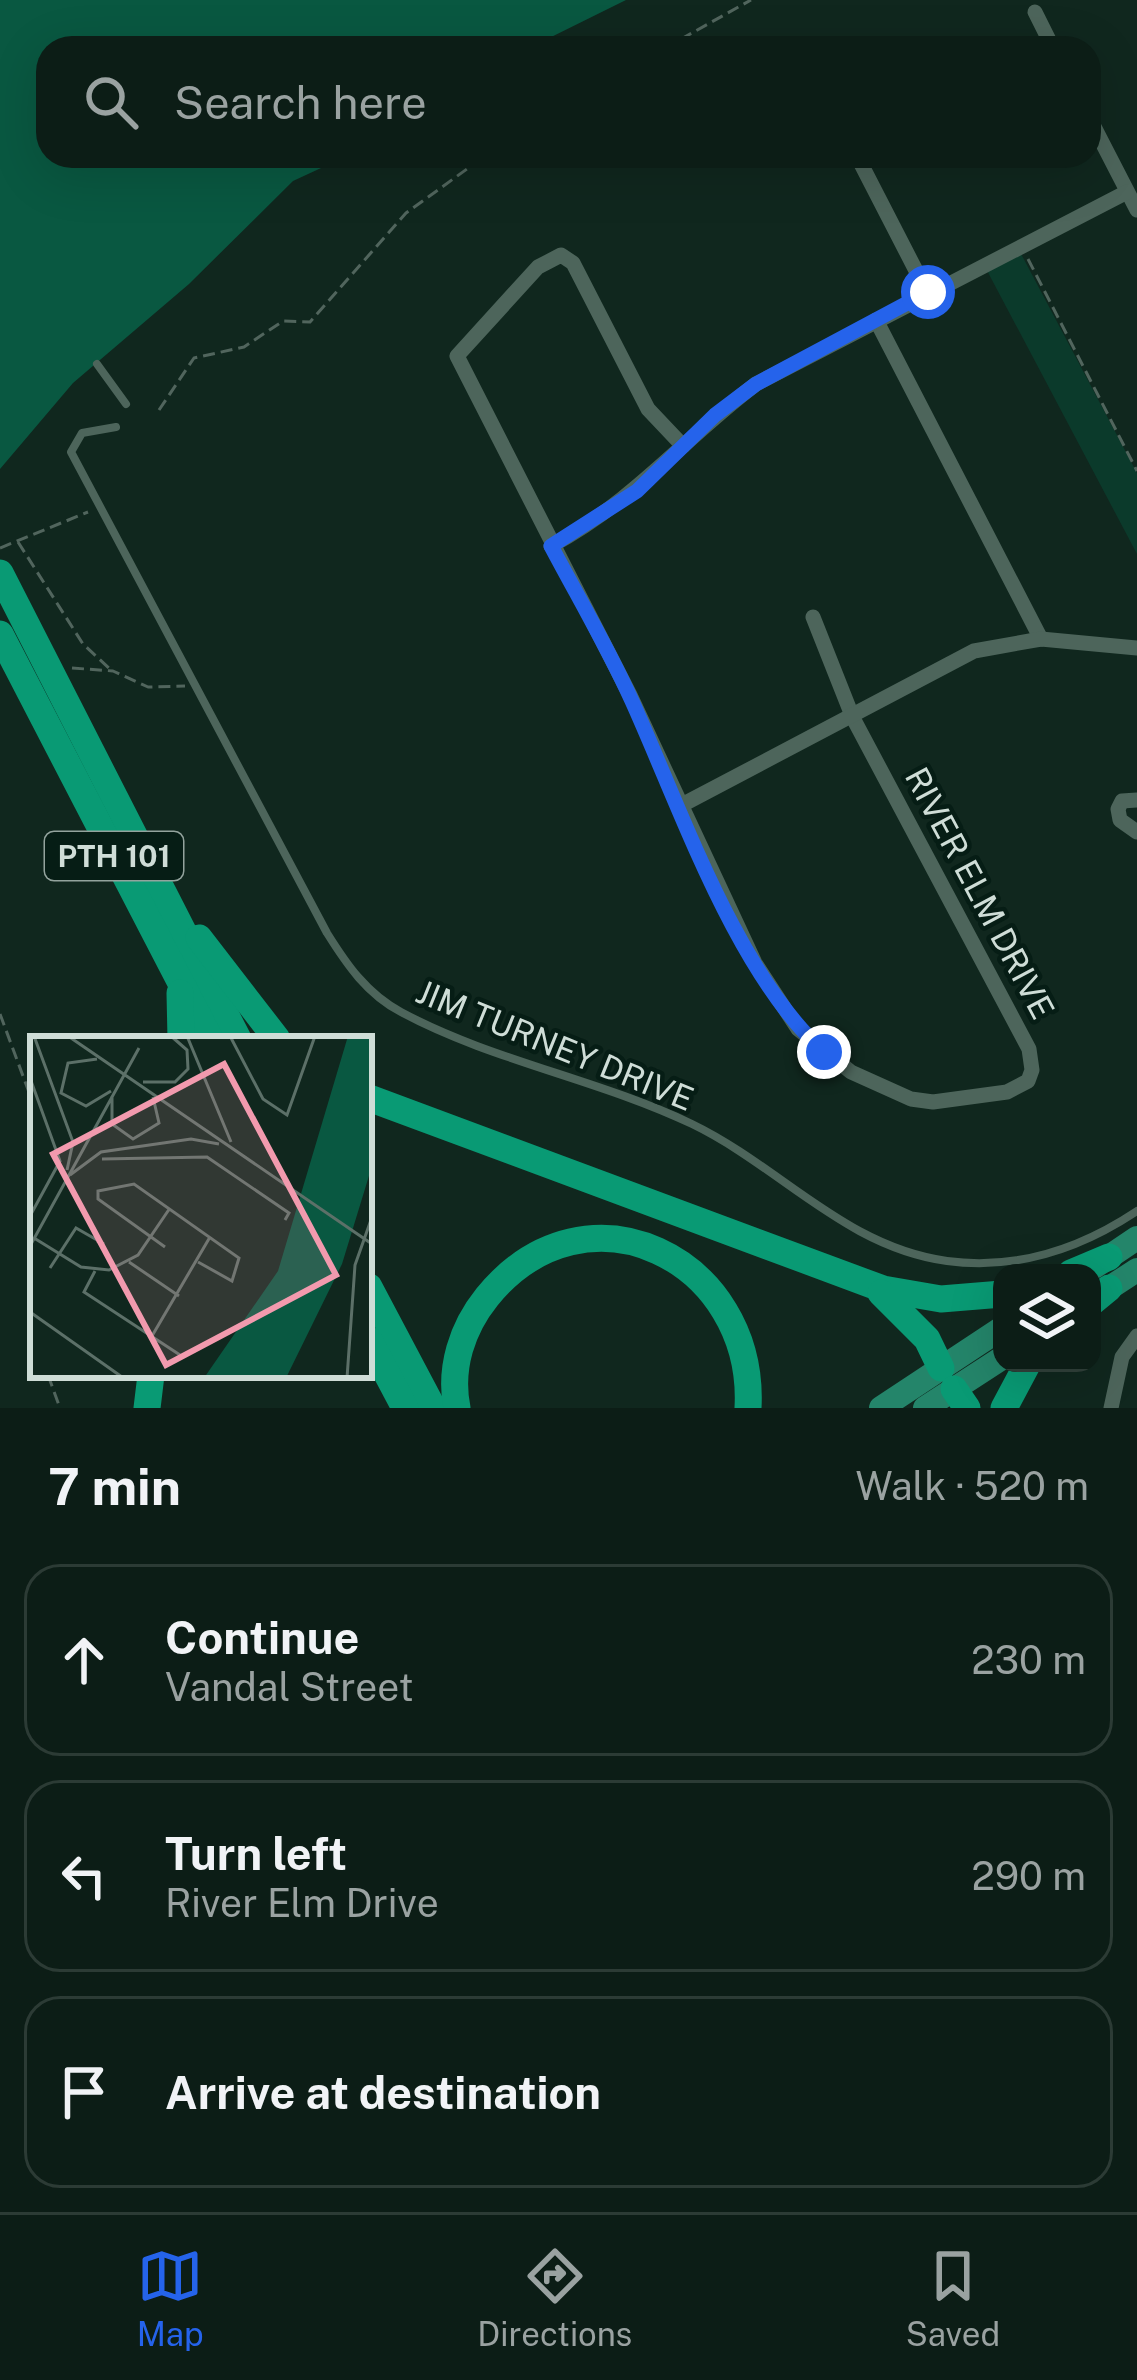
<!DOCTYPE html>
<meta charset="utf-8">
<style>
:root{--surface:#0c1d16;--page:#15261f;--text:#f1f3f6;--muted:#9aa2a1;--line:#2c3b35;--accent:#2563eb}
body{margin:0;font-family:"Public Sans",sans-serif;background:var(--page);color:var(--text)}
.controls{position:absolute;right:36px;bottom:36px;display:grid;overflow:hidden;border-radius:24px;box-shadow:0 12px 48px #0002}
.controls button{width:108px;height:108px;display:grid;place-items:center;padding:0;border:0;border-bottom:3px solid var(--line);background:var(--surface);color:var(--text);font:60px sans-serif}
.stop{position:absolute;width:36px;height:36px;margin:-27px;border:9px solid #2563eb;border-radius:50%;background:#fff}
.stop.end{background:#2563eb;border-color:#fff;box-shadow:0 3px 12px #0008}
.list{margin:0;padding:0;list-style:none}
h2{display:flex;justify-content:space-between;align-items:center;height:156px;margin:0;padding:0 48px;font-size:51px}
h2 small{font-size:39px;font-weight:400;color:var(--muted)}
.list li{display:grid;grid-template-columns:78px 1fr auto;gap:36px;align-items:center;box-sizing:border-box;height:192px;margin:0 24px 24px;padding:0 24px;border:3px solid var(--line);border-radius:36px}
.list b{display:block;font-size:45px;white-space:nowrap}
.list p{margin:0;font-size:39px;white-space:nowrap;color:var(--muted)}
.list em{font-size:39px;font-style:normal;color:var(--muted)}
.icon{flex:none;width:66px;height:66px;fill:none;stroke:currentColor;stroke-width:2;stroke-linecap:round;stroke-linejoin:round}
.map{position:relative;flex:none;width:1137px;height:1408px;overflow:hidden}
.search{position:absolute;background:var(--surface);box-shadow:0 12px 48px #0002;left:36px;right:36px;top:36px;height:132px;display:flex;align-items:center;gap:30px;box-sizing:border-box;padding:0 42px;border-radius:36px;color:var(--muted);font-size:45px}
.sheet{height:804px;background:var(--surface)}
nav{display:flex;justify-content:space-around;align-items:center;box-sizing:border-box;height:168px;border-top:3px solid var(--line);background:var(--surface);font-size:33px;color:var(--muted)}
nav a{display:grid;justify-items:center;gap:6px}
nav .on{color:var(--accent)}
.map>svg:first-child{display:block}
.green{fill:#0b3a2b}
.water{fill:#095841}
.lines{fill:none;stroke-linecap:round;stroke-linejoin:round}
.path{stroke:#51655d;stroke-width:3;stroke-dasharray:12 6;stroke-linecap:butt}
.lane{stroke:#4d655b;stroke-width:8}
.street{stroke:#4d655b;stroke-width:15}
.primary{stroke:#24856a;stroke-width:24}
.highway{stroke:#099a74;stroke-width:27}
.route{stroke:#2563eb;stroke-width:15}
.labels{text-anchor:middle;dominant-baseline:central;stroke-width:9;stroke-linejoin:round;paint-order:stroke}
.shield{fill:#061d15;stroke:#93a39d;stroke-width:3}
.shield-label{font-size:30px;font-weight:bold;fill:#cfddd7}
.street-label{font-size:33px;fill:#cfddd7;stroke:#061d15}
.inset-road{fill:none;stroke:#5c7068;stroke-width:3}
.view{fill:#f29aae;fill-opacity:0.15;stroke:#f29aae;stroke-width:6}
.inset-edge{fill:none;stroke:#cfddd7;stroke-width:6}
</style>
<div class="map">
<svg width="1137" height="1408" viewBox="0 0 1137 1408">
<rect width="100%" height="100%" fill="#10271e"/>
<polygon class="green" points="1019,250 1137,473 1137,554 983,263"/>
<polygon class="water" points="0,0 626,0 529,48 48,48 48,156 347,156 293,181 189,284 73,383 0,469"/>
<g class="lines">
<g class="path">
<polyline points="665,48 751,0"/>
<polyline points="1028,259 1137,471"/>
<polyline points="159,410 194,358 244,347 283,321 310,322 406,213 485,156"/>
<polyline points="18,542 83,644 111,670"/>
<polyline points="0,548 88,512"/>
<polyline points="72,668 113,671 148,687 185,686"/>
<polyline points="0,1014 33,1103"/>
<polyline points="48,1375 60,1408"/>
</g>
<g class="lane">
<polyline points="97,364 126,404"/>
<path d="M116,427L82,433L71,452L327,933C347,965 367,994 401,1012C492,1061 598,1079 692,1124C781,1167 845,1247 947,1261C1015,1270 1080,1249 1137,1211"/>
</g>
<g class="street">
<polyline points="1035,12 1053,48"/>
<polyline points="1089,117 1137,210"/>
<polyline points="857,156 927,292"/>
<polyline points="876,320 1041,639"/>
<polyline points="683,446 648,409 573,263 561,255 538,267 457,356 630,695 755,963 798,1029 851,1072 911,1099 933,1102 1007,1092 1028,1081 1032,1070 1029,1049 853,718 813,617"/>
<path d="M551,546C637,499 681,441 756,384L1127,192"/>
<polyline points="1137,800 1122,801 1118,809 1120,820 1137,832"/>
<polyline points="678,807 974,651 1041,639 1137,648"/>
<polyline points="1111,1408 1122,1357 1137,1336"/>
</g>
<g class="primary">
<polyline points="1094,1267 1137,1238"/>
<polyline points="1094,1298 1137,1270"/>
<polyline points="881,1408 1002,1328"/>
<polyline points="925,1408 1002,1358"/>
</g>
<g class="highway">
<polyline points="0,573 238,1039"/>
<polyline points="0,634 210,1039"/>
<polyline points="199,938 277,1039"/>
<polyline points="180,993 181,1039"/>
<polyline points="369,1098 883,1289 941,1299 1002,1294"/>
<polyline points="1071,1273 1109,1257"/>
<polyline points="369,1287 433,1408"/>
<polyline points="881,1293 927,1339 941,1368"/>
<polyline points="1092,1302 1109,1288"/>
<polyline points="369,1340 405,1408"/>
<polyline points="954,1389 967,1408"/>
<polyline points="147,1408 151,1375"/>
<path d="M457,1408C449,1368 462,1328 487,1297C586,1175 756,1259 748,1408"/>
<polyline points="1004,1408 1028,1363"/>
</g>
</g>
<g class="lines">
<path class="route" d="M824,1052C736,973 681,809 632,701C608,648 578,597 551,546L637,491L715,415L756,384L928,292"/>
</g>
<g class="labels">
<rect class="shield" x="45" y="832" width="138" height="48" rx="9"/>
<g class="shield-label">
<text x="114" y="856">PTH 101</text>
</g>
<g class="street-label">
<text transform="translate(980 893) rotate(62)">RIVER ELM DRIVE</text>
<text transform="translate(555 1045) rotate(22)">JIM TURNEY DRIVE</text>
</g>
</g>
<g transform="translate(30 1036)">
<rect width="342" height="342" fill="#10271e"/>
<path d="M318,0H342V130L312,228L256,342H174L248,235Z" fill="#095841"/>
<path class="inset-road" d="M4,0L43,106L37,134M38,0L342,208M157,0L201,106M200,0L233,63L257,79L285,0M67,23L38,27L31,57L56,70L81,55M0,42L30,125L0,180M113,46H145L158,33L157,14L141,0M82,60V88L103,103L129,87L123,61M72,123L177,121L259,177L255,184M40,139L71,116L161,103L189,108M4,202L51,231L79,234L108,219L140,172M0,210L109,12M135,211L68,163V155L104,148L209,222L202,245L168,226M99,226L149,260M20,232L46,192L74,208L67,205M65,235L54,256L150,319M0,276L92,341M122,300L180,201M317,342L325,229L342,181"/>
<path class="view" d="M194,28L306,239L136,329L23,118Z"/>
<rect width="342" height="342" class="inset-edge"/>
</g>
</svg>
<div class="controls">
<button><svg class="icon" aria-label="layers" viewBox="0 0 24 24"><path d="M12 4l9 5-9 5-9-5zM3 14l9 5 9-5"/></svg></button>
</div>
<div class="stop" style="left:928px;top:292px"></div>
<div class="stop end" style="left:824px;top:1052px"></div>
<div class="search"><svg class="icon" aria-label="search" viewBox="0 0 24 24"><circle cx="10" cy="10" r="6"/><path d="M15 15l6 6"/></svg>Search here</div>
</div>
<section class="sheet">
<h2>7 min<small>Walk · 520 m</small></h2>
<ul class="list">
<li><svg class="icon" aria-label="ahead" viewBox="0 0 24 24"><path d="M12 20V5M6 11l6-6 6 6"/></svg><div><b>Continue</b><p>Vandal Street</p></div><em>230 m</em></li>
<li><svg class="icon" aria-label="left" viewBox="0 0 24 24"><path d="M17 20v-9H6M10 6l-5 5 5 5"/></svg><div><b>Turn left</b><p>River Elm Drive</p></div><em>290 m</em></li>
<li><svg class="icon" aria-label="arrive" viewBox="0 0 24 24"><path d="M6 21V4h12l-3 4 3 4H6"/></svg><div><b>Arrive at destination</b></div></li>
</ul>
</section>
<nav>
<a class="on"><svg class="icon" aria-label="map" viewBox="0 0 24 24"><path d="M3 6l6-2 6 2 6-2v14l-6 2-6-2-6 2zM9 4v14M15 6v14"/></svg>Map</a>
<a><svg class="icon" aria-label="directions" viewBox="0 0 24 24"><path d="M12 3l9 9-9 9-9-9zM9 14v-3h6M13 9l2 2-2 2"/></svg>Directions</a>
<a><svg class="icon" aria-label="saved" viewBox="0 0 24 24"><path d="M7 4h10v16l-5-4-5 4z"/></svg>Saved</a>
</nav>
